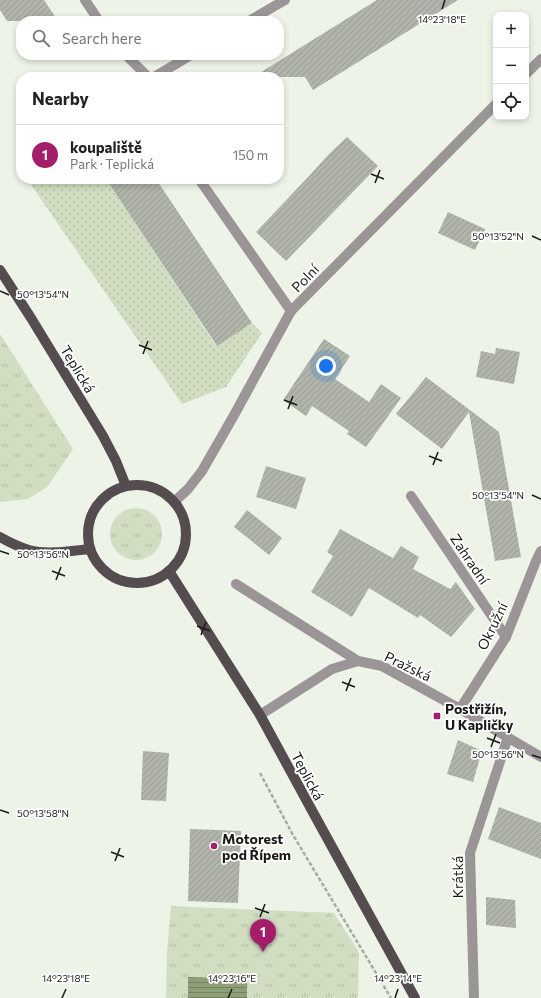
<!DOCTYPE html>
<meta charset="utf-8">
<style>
:root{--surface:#fff;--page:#f2f2f2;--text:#222;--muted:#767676;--line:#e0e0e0;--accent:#a31d69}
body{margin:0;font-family:Commissioner,sans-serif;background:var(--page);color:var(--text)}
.controls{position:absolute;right:12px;top:12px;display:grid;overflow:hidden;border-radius:8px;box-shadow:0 2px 6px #0003}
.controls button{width:36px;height:36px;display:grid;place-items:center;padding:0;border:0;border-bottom:1px solid var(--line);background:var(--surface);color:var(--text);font:20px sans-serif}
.you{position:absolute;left:326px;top:366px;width:14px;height:14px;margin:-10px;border:3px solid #fff;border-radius:50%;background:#1a73e8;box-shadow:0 0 0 6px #1a73e833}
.badge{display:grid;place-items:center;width:26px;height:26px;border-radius:50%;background:var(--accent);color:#fff;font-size:13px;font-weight:700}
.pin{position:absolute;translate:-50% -33px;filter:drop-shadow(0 1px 2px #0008)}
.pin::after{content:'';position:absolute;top:21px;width:14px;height:12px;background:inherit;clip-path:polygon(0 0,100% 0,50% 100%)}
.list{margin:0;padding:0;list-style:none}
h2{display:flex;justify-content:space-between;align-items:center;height:52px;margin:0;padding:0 16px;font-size:17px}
h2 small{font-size:13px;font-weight:400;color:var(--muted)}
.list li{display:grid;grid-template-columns:26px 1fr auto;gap:12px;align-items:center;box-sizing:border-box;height:60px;padding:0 16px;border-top:1px solid var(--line)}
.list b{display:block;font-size:15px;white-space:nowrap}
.list p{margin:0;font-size:13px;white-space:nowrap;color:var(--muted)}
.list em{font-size:13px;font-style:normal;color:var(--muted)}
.icon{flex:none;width:22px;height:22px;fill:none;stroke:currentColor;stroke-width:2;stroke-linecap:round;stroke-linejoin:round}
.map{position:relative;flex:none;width:541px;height:998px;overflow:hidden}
.search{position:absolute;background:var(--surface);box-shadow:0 2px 6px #0003;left:16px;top:16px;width:268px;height:44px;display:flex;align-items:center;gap:10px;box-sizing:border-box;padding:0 14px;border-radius:16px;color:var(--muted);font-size:15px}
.panel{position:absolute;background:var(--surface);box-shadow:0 2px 6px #0003;left:16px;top:72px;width:268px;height:112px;border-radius:16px}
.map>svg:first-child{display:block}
.grass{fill:url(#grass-tufts)}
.garden{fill:url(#garden-dots)}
.water{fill:url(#water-rules)}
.building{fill:url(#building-hatch)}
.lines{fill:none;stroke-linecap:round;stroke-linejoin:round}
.path{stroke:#a7aca3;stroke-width:2.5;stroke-dasharray:4 2;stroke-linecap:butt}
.minor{stroke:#9b9597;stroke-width:10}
.major{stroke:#554c50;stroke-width:10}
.ticks{fill:none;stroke:#181a16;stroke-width:1.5}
.poi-dot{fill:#a31d69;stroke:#fff;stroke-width:1.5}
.labels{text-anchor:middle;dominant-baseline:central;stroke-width:3.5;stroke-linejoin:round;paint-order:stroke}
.street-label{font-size:14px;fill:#181a16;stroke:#fff}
.poi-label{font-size:14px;font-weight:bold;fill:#181a16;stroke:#fff;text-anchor:start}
.ticks-label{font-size:10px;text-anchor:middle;fill:#181a16;stroke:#fff;stroke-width:3.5;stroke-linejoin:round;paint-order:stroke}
</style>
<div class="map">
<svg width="541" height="998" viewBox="0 0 541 998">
<defs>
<pattern id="grass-tufts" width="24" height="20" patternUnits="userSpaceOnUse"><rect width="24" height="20" fill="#d1dec2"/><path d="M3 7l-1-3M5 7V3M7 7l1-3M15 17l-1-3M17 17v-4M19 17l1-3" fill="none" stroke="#b3bea6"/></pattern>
<pattern id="garden-dots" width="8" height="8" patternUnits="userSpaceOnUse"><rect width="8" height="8" fill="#d1dec2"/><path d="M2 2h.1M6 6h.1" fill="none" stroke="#b3bea6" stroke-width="1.8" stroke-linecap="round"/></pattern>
<pattern id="water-rules" width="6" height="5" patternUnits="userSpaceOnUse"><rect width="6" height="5" fill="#8ea078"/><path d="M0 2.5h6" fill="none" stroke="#738261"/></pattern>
<pattern id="building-hatch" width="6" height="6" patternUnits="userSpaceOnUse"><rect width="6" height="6" fill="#b0b5ab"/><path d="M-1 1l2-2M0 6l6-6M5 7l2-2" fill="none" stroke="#979b92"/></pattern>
</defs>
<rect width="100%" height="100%" fill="#edf3e7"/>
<g class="grass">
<polygon points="0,334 73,449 47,487 28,499 0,502"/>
<circle cx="136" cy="534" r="26"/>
<polygon points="171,906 334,913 359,952 358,998 166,998 167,951"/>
</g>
<polygon class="garden" points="27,179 106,179 216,346 252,323 262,333 226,387 182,404"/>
<polygon class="water" points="188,977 247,979 247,998 188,998"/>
<g class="building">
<polygon points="0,0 44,0 58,21 7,21 0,10"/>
<polygon points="377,0 458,0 313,90 305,77 253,77"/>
<polygon points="347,137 378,166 286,261 256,232 310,175 329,154"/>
<polygon points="106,179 156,179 252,323 217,346"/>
<polygon points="448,212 485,229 475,250 438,233"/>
<polygon points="324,339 350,356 335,379 369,402 381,384 401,398 366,447 347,434 349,431 312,406 306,416 283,400"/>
<polygon points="496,348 520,352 514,384 476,377 481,351 495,354"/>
<polygon points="426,377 499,432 521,557 495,561 469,412 442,449 396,414"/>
<polygon points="266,466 306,478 296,509 256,497"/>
<polygon points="247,510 282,538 269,555 234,527"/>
<polygon points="340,529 393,558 401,546 419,557 413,569 450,589 456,582 475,609 451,637 420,615 418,618 369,588 352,617 311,592 333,556 327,552"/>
<polygon points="458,740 482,751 473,782 447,774"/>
<polygon points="143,751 169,753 166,801 141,800"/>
<polygon points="499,807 541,823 541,859 488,839"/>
<polygon points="190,829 241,831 238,903 188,901"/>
<polygon points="486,897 515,900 516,928 486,925"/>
</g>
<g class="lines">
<polyline class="path" points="260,773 293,835 391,998"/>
<g class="minor">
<polyline points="85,0 99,21"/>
<polyline points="249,21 285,0"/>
<polyline points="126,55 148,77"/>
<polyline points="526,74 541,59"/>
<polyline points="154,77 191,55"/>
<polyline points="199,179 291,311"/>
<polyline points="411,496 506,637"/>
<polyline points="174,502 188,489 202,471 233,417 291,311 496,104"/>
<polyline points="236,584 358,661"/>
<polyline points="460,709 506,637 536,561 541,551"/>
<polyline points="260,715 332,669 358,661 382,666 460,709 541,757"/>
<polyline points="474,998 470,853 508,737"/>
</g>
<g class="major">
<polyline points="0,270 31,318 103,436 116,461 126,486"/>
<circle cx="137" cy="534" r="49"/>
<path d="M0,537C9,542 19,547 29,550C48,555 70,551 90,549"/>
<polyline points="169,571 260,715 315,816 415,998"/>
</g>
</g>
<path class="ticks" d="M442,9L445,0M371,174L384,179M375,183L380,170M532,236L541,240M0,291L9,295M139,345L152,350M143,354L148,341M284,400L297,405M288,409L293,396M429,456L442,461M433,465L438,452M532,495L541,499M0,551L9,554M52,571L65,576M56,580L61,567M197,626L210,631M201,635L206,622M342,682L355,687M346,691L351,678M487,738L500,743M491,747L496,734M532,755L541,758M0,810L9,813M111,852L124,857M115,861L120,848M255,908L269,913M260,917L265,904M62,998L66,989M228,998L232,989M395,998L398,989"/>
<g class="poi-dot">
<rect x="433" y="712" width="8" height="8" rx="2"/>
<circle cx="214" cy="846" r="4"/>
</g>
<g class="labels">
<g class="street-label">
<text transform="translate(305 278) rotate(-46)">Polní</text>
<text transform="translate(78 369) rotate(59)">Teplická</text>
<text transform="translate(470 559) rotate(56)">Zahradní</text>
<text transform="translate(492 626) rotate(-64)">Okružní</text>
<text transform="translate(408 666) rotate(26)">Pražská</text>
<text transform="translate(308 776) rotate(62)">Teplická</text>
<text transform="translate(457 877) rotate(-90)">Krátká</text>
</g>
<g class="poi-label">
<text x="445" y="708">Postřižín,<tspan x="445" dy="16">U Kapličky</tspan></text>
<text x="222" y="838">Motorest<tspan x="222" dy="16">pod Řípem</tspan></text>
</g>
</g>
<g class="ticks-label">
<text x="442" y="23">14°23'18"E</text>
<text x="498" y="240">50°13'52"N</text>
<text x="43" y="298">50°13'54"N</text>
<text x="498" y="499">50°13'54"N</text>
<text x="43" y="558">50°13'56"N</text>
<text x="498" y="758">50°13'56"N</text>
<text x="43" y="817">50°13'58"N</text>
<text x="66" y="982">14°23'18"E</text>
<text x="232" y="982">14°23'16"E</text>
<text x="398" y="982">14°23'14"E</text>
</g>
</svg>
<div class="controls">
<button>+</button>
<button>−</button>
<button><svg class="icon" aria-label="locate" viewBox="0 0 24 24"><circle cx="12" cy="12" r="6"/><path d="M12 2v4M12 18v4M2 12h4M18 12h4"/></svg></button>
</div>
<div class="you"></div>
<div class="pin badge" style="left:263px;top:952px">1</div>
<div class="search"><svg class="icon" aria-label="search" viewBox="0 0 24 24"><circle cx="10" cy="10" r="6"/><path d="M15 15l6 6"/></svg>Search here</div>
<section class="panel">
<h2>Nearby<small></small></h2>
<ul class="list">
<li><span class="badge">1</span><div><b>koupaliště</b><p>Park · Teplická</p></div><em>150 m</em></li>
</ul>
</section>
</div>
